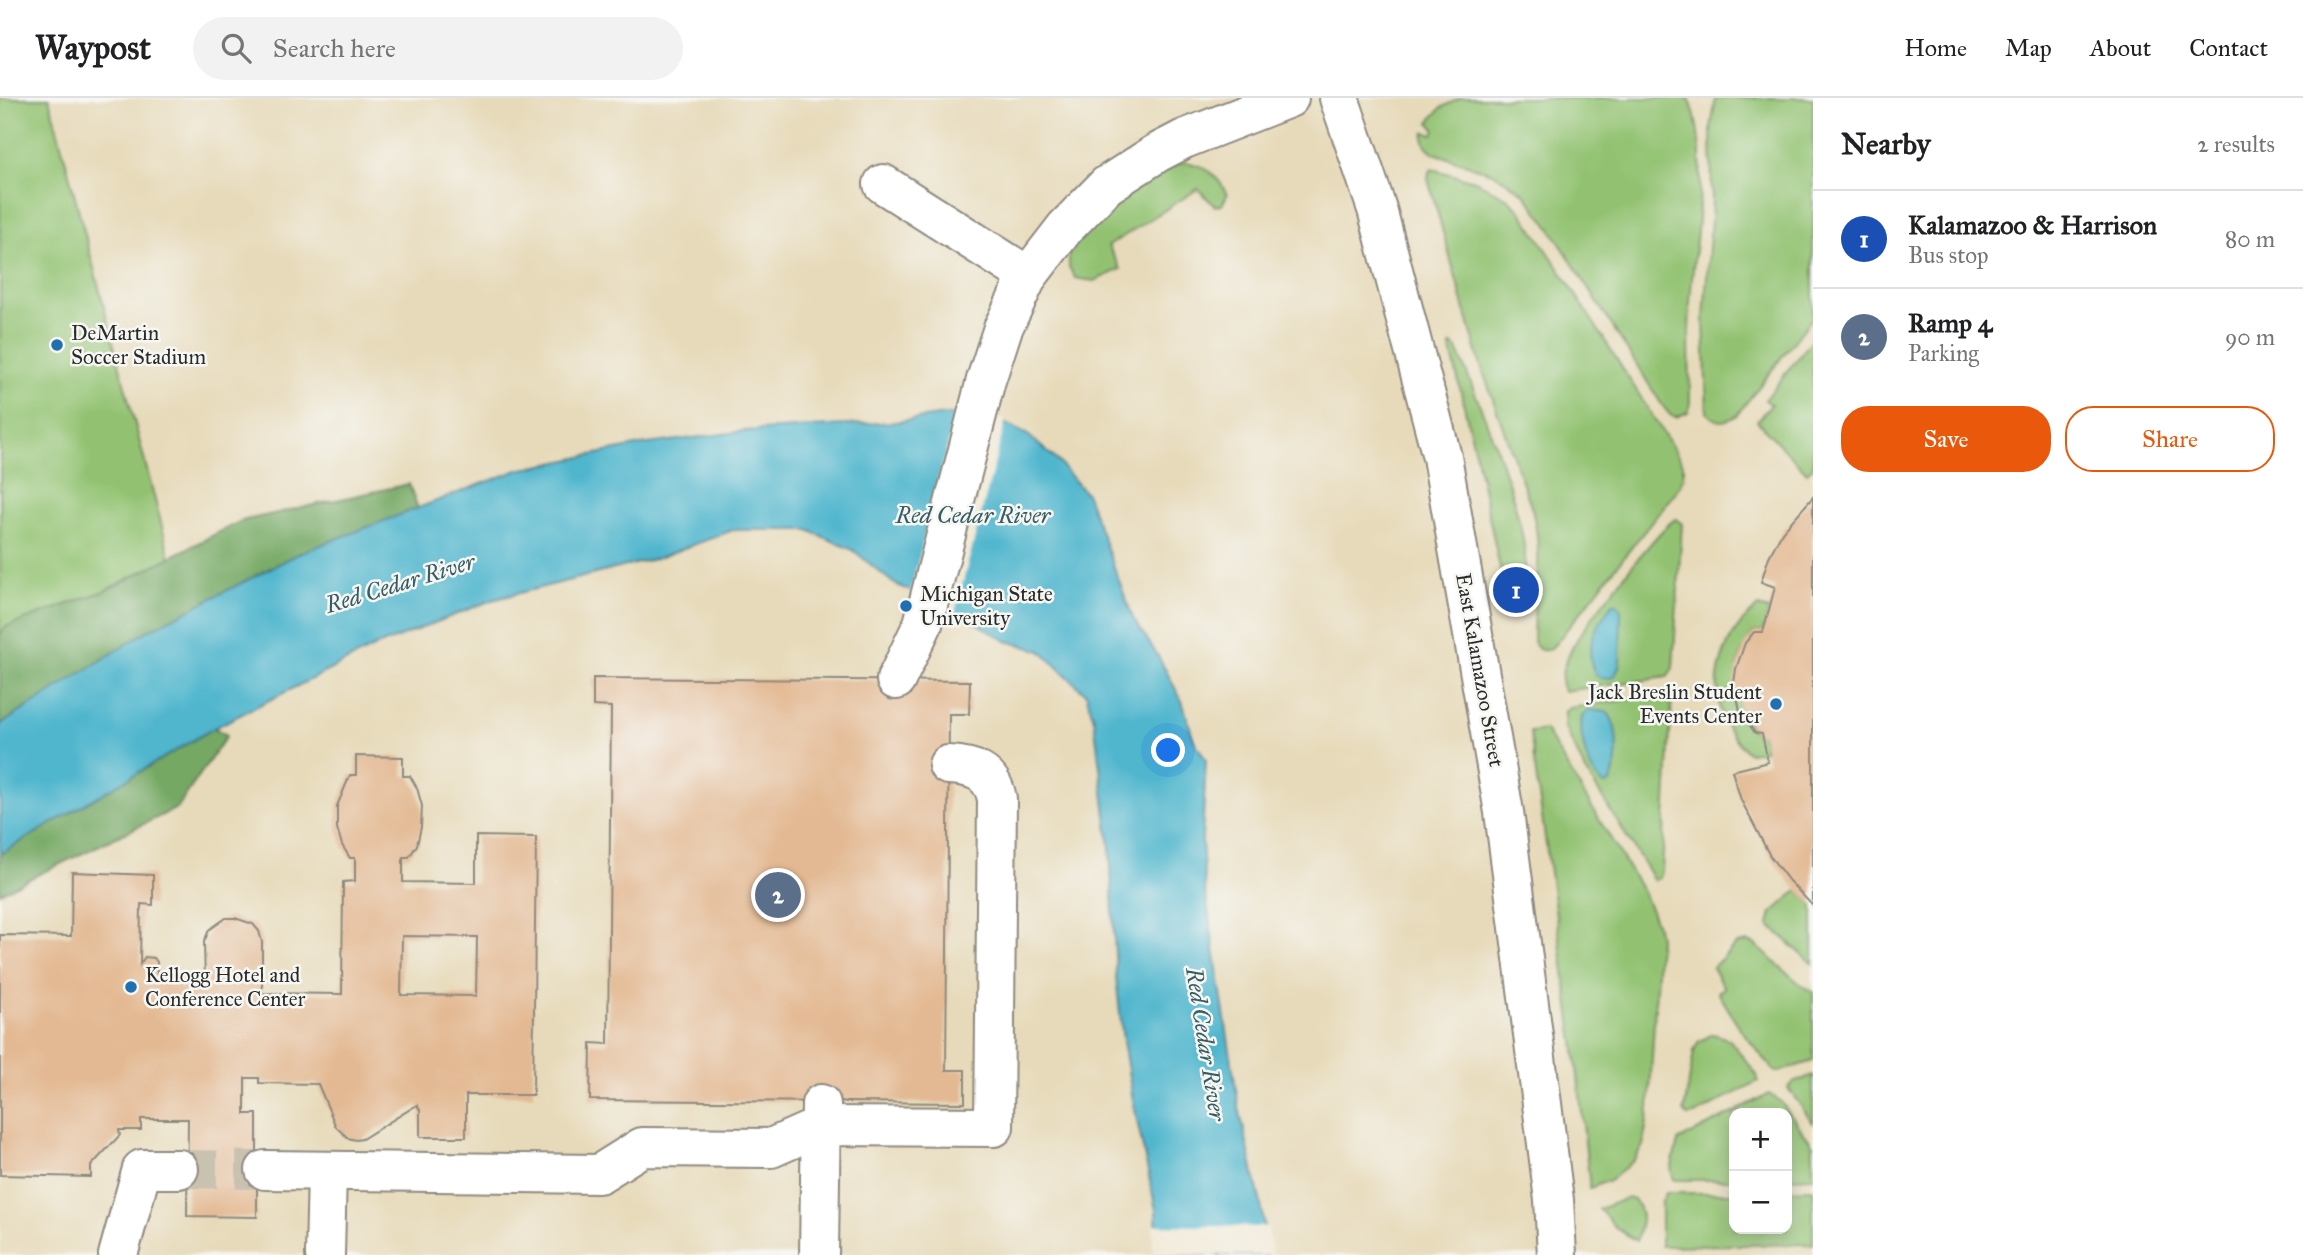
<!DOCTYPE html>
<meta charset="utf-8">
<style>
:root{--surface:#fff;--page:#f2f2f2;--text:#202124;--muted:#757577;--line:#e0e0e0;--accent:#ea580c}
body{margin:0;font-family:"IM FELL Great Primer",serif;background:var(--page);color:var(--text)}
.controls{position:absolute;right:21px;bottom:21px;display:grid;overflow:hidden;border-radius:14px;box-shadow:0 4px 18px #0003}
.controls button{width:63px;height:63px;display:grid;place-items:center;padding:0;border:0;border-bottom:2px solid var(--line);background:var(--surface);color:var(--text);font:35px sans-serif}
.you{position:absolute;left:1169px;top:653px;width:24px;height:24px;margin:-18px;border:5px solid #fff;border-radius:50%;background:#1a73e8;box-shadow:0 0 0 10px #1a73e833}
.badge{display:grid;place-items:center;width:46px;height:46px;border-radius:50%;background:var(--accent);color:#fff;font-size:23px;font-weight:700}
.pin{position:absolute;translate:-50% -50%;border:4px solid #fff;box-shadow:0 2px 7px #0006}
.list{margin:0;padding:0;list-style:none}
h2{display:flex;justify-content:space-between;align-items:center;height:91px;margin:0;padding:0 28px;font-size:30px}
h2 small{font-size:23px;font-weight:400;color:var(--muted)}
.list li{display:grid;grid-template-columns:46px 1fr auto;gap:21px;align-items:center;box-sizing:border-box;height:98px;padding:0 28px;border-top:2px solid var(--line)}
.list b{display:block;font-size:26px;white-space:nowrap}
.list p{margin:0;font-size:23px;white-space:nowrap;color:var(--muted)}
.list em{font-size:23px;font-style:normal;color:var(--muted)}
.actions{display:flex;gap:14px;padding:21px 28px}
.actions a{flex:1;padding:16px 0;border:2px solid var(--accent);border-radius:28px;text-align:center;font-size:24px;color:var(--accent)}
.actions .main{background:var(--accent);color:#fff}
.icon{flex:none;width:38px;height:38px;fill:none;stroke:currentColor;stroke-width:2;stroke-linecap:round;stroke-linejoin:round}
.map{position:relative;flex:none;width:1813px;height:1157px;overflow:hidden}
header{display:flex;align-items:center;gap:42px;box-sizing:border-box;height:98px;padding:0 35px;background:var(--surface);border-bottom:2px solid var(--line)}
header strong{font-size:33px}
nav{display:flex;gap:38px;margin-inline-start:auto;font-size:24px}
.search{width:490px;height:63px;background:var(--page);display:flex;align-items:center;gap:18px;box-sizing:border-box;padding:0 24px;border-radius:38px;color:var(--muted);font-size:26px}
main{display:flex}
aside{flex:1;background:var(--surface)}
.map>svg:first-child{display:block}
.built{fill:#e7daba;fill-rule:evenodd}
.green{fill:#92c271;stroke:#5e764e;stroke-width:2}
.forest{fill:#75a863;stroke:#506a47;stroke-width:2}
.water{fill:#4fb6cd;stroke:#3d707c;stroke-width:2}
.pier{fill:#f2e8d3}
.building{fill:#e3b993;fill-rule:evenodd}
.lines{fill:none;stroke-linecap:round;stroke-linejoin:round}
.minor-tunnel{stroke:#cac2b1;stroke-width:38;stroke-dasharray:38 19;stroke-linecap:butt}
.minor-casing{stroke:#8e8a7f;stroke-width:42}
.minor{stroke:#fff;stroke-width:38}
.poi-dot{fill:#1f6fb2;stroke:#f6f6f2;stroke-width:2.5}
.labels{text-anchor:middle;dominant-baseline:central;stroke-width:5;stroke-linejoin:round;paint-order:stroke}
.poi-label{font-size:21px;fill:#2b2b2b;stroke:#f6f6f2;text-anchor:start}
.street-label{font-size:21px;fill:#2b2b2b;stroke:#f6f6f2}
.water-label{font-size:23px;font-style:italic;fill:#385c64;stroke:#f6f6f2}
</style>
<header>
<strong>Waypost</strong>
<div class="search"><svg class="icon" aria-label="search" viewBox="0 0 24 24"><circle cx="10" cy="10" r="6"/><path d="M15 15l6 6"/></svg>Search here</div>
<nav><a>Home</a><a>Map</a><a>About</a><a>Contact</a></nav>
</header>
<main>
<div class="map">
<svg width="1813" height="1157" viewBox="0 0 1813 1157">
<rect width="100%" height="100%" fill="#f6f6f2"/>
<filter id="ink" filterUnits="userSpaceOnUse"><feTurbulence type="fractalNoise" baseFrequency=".0143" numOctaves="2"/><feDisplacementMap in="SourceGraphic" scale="14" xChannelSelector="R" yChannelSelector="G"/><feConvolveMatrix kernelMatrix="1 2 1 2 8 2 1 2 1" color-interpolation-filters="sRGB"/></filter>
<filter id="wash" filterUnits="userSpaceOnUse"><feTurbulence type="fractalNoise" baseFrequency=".00686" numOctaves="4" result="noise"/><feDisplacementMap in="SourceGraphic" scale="28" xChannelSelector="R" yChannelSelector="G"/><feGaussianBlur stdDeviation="1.57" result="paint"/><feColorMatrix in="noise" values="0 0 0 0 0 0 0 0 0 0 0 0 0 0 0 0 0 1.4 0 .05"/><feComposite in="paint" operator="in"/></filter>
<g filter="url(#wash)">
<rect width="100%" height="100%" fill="#f2e8d3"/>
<path class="built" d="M0,0H1813V1157H0ZM1734,1015H1787V1131H1734Z"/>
<g class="green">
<polygon points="0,0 49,0 179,493 0,541"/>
<path d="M1460,0H1689C1712,55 1694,145 1690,204C1688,239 1690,273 1690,308L1688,314L1676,319L1670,317L1662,307L1551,131L1524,95L1495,76L1434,55C1426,49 1421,43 1425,34L1433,36L1435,31L1429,24L1441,10Z"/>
<path d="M1716,0H1813V219L1736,318C1724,325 1715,325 1707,315L1704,220L1712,108L1711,29Z"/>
<path d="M1185,64C1206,67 1219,78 1227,97L1222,107L1215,108L1198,91L1108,148L1121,171L1094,183L1075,180L1069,169V149L1114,106L1158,73Z"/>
<path d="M1432,71L1478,84L1508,101L1519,111L1559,170L1683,366V378L1680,388L1556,545C1546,556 1536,555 1533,539C1534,490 1545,462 1532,411L1480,265L1428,81L1429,74Z"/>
<polygon points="1813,241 1813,369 1807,375 1757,323 1771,306 1765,302"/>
<path d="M1450,247H1453L1457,251C1472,288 1547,459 1519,486L1504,489L1482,385Z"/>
<path d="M1676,421L1682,426L1673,570L1667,579L1564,593C1557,582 1565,564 1571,552C1580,533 1660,428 1676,421Z"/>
<path d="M1758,509L1769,512L1763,534H1754C1729,566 1730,604 1755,635L1762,636L1765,652L1749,655C1700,616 1712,545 1758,509Z"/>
<polygon points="1664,596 1671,598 1672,602 1662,773 1660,780 1654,782 1585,672 1564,628 1565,613 1570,610"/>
<polygon points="1545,632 1643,794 1656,825 1659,839 1649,1011 1643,1048 1633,1063 1610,1082 1590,1090 1575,951 1530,634"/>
<polygon points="1798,792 1813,807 1813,866 1769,827 1772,815"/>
<polygon points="1748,844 1754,846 1799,885 1813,894 1813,963 1778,974 1774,973 1741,932 1718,894 1724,890 1712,870 1737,846"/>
<polygon points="1713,936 1729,941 1757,977 1758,983 1695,1017 1688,1018 1684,1014 1694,953 1698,944"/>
<polygon points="1813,977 1813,1025 1788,990 1793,985"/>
<polygon points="1769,996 1780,1003 1813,1047 1813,1079 1787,1080 1787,1015 1734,1015 1734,1082 1674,1082 1671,1072 1678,1043"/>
<polygon points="1813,1091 1813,1146 1661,1148 1661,1105 1666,1095 1734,1095 1734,1131 1787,1131 1787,1092"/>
<path d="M1628,1100L1634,1102C1645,1114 1641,1128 1636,1143L1615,1129L1599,1111Z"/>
</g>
<g class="forest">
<polygon points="409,386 418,411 302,454 149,532 0,627 0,537 5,529 104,493 241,423"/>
<polygon points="214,630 227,637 177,710 0,795 0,756"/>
</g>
<g class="water">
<polygon points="945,317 990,318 1028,337 1058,363 1087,397 1133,520 1158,558 1182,603 1194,642 1206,662 1202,742 1205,793 1239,1010 1261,1106 1268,1157 1157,1157 1156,1112 1134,1008 1123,943 1116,879 1110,750 1094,621 1086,596 1041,553 1007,543 969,521 893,485 853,452 808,432 733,432 658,460 492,502 377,548 214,630 0,756 0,627 149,532 302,454 518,372 641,347 745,333 895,324"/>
<path d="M1612,506H1617L1621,512L1620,566L1615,578C1589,591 1587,553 1594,536C1598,525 1606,515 1612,506Z"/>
<path d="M1590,612L1607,614C1621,629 1618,667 1610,685L1605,687C1587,677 1579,638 1582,618Z"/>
</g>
<g class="pier">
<polygon points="956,314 990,315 1006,322 954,518 910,496"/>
<polygon points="1153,1127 1268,1129 1272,1157 1153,1157"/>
</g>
<g id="blocks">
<g class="building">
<polygon points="1813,399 1813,808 1789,783 1770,758 1741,702 1732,673 1768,664 1762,636 1755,635 1740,613 1734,585 1736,571 1745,545 1754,534 1763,534 1775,489 1761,484 1769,459 1782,434"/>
<polygon points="593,580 970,583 969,616 949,616 946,972 965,972 965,1005 590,1002 591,945 608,946 611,609 593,608"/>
<path d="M356,658L403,659V678H410L417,690L422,708L421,729L417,747L409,759H403V784L476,785V738L536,739L533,997H466V1039H420V1012L417,1007L362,1041L356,1042L348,1040L336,1029L318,986L259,985V980H245V1016H257V1119L187,1118L188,1021H141V1032H119L120,1037L91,1068V1079L0,1077V837L71,838L72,774L153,777V807L141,806L140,866L145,859L154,860L157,864V883H205L204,844L209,832L226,820H235L253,826L259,833L262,844V895L342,896L343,784L355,783V760H350L342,747L337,730V708L350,677H356ZM402,838L477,839L476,898L401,897Z"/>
</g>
</g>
</g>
<g filter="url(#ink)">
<use href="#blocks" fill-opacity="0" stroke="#8e8a7f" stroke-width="2"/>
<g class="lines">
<polyline class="minor-tunnel" points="179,1071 265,1072"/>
<g class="minor-casing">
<g id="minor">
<polyline points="1339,0 1377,111 1442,359 1504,714 1542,1006 1554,1102 1557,1157"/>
<polyline points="883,86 1028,178"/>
<polyline points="896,582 923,526 986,282 1003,230 1028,178 1065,130 1107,87 1157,55 1184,41 1289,0"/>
<path d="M265,1072L599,1076L642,1049L771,1050L821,1028L994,1029L997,701C992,674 973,668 948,667"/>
<polyline points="118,1157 142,1071 179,1071"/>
<polyline points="325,1157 327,1074"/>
<polyline points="819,1157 821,1006"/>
</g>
</g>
<use href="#minor" class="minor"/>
</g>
</g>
<g class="poi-dot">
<circle cx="57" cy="247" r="7"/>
<circle cx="906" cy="508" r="7"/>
<circle cx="1776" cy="606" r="7"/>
<circle cx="131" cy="889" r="7"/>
</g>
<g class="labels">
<g class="poi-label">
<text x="71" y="235">DeMartin<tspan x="71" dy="24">Soccer Stadium</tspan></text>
<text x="920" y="496">Michigan State<tspan x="920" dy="24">University</tspan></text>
<text x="1762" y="594" text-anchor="end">Jack Breslin Student<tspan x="1762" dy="24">Events Center</tspan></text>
<text x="145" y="877">Kellogg Hotel and<tspan x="145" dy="24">Conference Center</tspan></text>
</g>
<g class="street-label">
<text transform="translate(1480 572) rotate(80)">East Kalamazoo Street</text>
</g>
<g class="water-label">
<text x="973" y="417">Red Cedar River</text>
<text transform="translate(400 485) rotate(-17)">Red Cedar River</text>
<text transform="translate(1206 946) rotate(81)">Red Cedar River</text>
</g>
</g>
</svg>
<div class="controls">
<button>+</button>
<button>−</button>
</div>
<div class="you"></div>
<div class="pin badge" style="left:1516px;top:492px;background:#1a4fb4">1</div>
<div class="pin badge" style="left:778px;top:797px;background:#5c6f8a">2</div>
</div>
<aside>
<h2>Nearby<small>2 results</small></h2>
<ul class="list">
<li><span class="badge" style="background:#1a4fb4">1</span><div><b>Kalamazoo &amp; Harrison</b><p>Bus stop</p></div><em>80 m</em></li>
<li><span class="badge" style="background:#5c6f8a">2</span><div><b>Ramp 4</b><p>Parking</p></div><em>90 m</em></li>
</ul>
<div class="actions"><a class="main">Save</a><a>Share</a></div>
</aside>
</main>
